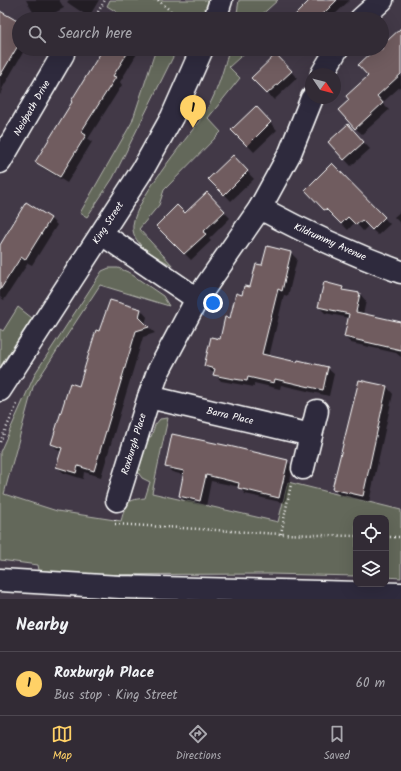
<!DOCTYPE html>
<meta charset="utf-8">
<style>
:root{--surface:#322b35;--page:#3d3741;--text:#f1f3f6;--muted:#a8a7ad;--line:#4d4750;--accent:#ffd166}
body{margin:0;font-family:Kalam,sans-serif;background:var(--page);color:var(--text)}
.controls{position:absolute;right:12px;bottom:12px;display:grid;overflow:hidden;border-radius:8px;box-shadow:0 4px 16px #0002}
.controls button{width:36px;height:36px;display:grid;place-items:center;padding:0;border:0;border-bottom:1px solid var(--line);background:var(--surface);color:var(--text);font:20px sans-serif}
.compass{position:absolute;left:305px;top:68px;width:36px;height:36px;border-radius:50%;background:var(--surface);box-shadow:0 4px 16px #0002;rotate:125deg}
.you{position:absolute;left:213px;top:303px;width:14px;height:14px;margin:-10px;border:3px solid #fff;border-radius:50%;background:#1a73e8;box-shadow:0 0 0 6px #1a73e833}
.badge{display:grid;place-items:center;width:26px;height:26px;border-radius:50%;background:var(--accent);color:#111;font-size:13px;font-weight:700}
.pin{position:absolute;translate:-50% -33px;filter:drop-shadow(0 1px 2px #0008)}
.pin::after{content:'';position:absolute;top:21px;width:14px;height:12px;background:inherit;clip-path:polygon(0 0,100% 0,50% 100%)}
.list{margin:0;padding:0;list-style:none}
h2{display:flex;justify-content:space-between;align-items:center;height:52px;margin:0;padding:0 16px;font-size:17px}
h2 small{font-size:13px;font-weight:400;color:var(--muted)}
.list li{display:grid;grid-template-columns:26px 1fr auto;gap:12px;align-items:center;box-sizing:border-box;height:64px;padding:0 16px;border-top:1px solid var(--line)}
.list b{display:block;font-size:15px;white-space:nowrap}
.list p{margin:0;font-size:13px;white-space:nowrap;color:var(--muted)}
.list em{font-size:13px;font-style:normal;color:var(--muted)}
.icon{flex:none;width:22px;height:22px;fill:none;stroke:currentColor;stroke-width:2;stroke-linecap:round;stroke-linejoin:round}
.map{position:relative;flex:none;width:401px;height:599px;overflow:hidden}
.search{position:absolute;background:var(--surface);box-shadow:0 4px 16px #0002;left:12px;right:12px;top:12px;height:44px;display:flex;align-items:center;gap:10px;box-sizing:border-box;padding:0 14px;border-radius:22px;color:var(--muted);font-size:15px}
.sheet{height:116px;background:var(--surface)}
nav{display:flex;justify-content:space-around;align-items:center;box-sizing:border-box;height:56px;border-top:1px solid var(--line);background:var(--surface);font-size:11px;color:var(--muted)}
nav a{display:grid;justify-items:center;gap:2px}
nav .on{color:var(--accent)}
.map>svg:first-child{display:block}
.green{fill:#64685a;stroke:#b2b4ac}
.shadow{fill:#0007}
.building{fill:#705b5e;stroke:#fff}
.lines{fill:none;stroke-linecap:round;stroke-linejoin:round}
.minor-casing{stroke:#fff;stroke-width:25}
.major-casing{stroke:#fff;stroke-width:25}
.path{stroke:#fff;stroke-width:2.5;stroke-dasharray:1 3;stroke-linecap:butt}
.minor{stroke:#2f2a3d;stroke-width:22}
.major{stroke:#2f2a3d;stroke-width:22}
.labels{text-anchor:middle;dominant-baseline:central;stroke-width:3.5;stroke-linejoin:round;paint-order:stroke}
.street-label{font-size:10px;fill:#fff;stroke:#2f2a3d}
</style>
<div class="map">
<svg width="401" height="599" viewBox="0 0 401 599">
<rect width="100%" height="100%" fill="#423947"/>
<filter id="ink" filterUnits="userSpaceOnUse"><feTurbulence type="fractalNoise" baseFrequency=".025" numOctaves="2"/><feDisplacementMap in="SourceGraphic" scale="8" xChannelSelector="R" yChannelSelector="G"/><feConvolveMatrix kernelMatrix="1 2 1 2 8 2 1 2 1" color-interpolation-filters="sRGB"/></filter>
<g filter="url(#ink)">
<g class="green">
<polygon points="110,0 209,0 200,19 128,19 107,6"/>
<polygon points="239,0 278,0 257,19 236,19"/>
<polygon points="156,49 177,49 113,178 87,217 80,213 132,122"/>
<path d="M229,49H249L229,67L240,78L208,118L221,132L164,190L159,205L139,229L173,266C160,258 135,248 133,230C129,206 187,139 202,117C216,97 223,72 229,49Z"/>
<path d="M109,268H118L128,272L163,296L169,306L100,285L33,387L4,494L57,511L121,521C126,503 126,500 145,498L150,482L142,478L137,471L146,435L151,437L155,425L160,419L168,418L152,493L278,522L288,482L401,510V578L386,577V518H356V576L269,574L40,575L38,565L0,560V452L36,372L102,271Z"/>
<polygon points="18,307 32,318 0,367 0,329 3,331"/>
</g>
<g class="shadow">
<polygon points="26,0 59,0 64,8 43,19 37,19"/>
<polygon points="69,0 99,0 89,17 71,5 67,2"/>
<polygon points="308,0 350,0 330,19 292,19 310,2"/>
<polygon points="0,20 19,23 19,49 25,49 2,89 3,90 0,95"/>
<polygon points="401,30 401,86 382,103 389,110 362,134 355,128 351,100 369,76 377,49 382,49 382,45 388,42"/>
<polygon points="103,49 135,49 138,52 120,82 122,85 88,139 92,142 67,183 43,168 36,161 74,102 72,100"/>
<polygon points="295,49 305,49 300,54"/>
<polygon points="276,56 297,78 274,100 253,78"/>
<polygon points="256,108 277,130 254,152 233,130"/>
<polygon points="354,132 370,149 351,166 329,142"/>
<polygon points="233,157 254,179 231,201 210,179"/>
<polygon points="332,164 390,224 378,235 368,226 363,231 355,222 348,230 332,214 331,215 306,190"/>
<polygon points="207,194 230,218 209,239 211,241 191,260 158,226 185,214"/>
<polygon points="401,211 401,224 394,217"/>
<polygon points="51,219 57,225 32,265 28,263 4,300 0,297 0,246"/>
<polygon points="291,253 297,259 288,296 284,295 269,357 327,368 334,374 329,396 281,385 280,389 254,383 254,387 221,381 215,374 215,373 212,372 205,366 221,340 243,296 251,289 263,267"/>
<polygon points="325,284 343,288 346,292 360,294 366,301 363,315 401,323 401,357 396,353 351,343 345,337 349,318 325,313 319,307"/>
<polygon points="111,301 141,310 147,317 145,324 155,333 143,337 101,477 84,472 83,479 64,473 57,467 62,451 59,451 52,444 80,387"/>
<polygon points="359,381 387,387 393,394 369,502 340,496 333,489"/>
<polygon points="287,461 293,467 285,503 245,494 240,487 211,481 206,506 186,502 180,496 184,475 172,472 166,466"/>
</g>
<g class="building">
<polygon points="310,0 337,0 318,19 291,19"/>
<polygon points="0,11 19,22 19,44 0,76"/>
<polygon points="401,28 401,74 377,96 383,103 355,129 338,110 349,100 346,96 368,76 358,65 375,49 382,49 382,43 386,39 388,40"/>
<polygon points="103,49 130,49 113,76 116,77 81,132 86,135 60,177 35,162 72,102 71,101"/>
<polygon points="276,54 292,71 267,94 251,78"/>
<polygon points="256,106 271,122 247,146 231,130"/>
<polygon points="348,124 364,142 344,160 328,142"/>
<polygon points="233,155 248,171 224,195 208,179"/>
<polygon points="332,163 385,217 372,230 362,220 356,225 348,217 341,224 326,209 324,210 305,190"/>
<polygon points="207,192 225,211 203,232 206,234 184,254 156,226 177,205 185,213"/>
<polygon points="26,202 51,218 25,260 21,257 0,290 0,245"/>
<polygon points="267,246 291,252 282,291 278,289 262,354 297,362 298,360 328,367 323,390 275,379 274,383 248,377 247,381 228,378 213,375 215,369 204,366 211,337 220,339 225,317 230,318 236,293 242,295 244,286 250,287 256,264 262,265"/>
<polygon points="324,282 343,287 342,290 360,293 356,312 401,322 401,350 344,337 349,314 318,307"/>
<polygon points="110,300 141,309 139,317 149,327 136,331 94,471 78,466 76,473 56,467 62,448 51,444 70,383 79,386 96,330 99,331"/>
<polygon points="359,380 387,386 363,496 332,489"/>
<polygon points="172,434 229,446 288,460 279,498 238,488 239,483 206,475 200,501 179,496 184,471 165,467"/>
</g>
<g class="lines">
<g class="minor-casing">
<g id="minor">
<polyline points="361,19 382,0"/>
<polyline points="322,74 337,49"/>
<polyline points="0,162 63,54"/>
<path d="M260,208C306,233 352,254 401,272"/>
<polyline points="102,234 197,299"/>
<polyline points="149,397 311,435"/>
<polyline points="303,468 317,411"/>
<polyline points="117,500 149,397 158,372 197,299 260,208 290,153 312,98"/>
</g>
</g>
<g class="major-casing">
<g id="major">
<polyline points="215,19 221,0"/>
<polyline points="0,390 143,169 172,117 202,49"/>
<polyline points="0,580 120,587 401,594"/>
</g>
</g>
<g class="path">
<polyline points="158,0 180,19"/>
<polyline points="94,19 105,0"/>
<polyline points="0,442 18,402"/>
<polyline points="115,520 115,524 281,534 356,536"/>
<polyline points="281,534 291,484"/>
<polyline points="386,537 401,537"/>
</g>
<use href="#minor" class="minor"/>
<use href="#major" class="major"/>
</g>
</g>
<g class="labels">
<g class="street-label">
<text transform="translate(32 108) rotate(-60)">Neidpath Drive</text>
<text transform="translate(108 223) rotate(-57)">King Street</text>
<text transform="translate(330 242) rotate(24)">Kildrummy Avenue</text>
<text transform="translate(230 416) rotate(13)">Barra Place</text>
<text transform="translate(134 444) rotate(-73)">Roxburgh Place</text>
</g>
</g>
</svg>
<div class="controls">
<button><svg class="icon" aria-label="locate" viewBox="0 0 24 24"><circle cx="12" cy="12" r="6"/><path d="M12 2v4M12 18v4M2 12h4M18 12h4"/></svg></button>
<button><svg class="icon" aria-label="layers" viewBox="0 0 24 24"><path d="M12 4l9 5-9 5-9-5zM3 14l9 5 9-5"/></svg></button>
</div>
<svg class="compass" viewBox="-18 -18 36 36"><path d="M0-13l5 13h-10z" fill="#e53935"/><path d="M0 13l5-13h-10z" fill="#a8a7ad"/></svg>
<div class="you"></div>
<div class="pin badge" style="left:193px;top:128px">1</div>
<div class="search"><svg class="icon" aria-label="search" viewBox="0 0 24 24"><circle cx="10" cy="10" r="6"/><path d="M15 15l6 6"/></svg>Search here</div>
</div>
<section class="sheet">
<h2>Nearby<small></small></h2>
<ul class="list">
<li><span class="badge">1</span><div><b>Roxburgh Place</b><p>Bus stop · King Street</p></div><em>60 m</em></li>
</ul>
</section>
<nav>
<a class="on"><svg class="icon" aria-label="map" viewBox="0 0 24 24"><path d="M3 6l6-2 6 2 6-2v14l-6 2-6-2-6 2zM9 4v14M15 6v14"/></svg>Map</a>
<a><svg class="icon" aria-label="directions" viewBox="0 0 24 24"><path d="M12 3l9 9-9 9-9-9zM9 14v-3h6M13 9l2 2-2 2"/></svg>Directions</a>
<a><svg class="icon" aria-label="saved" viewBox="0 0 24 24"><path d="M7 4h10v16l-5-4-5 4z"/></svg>Saved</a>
</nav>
